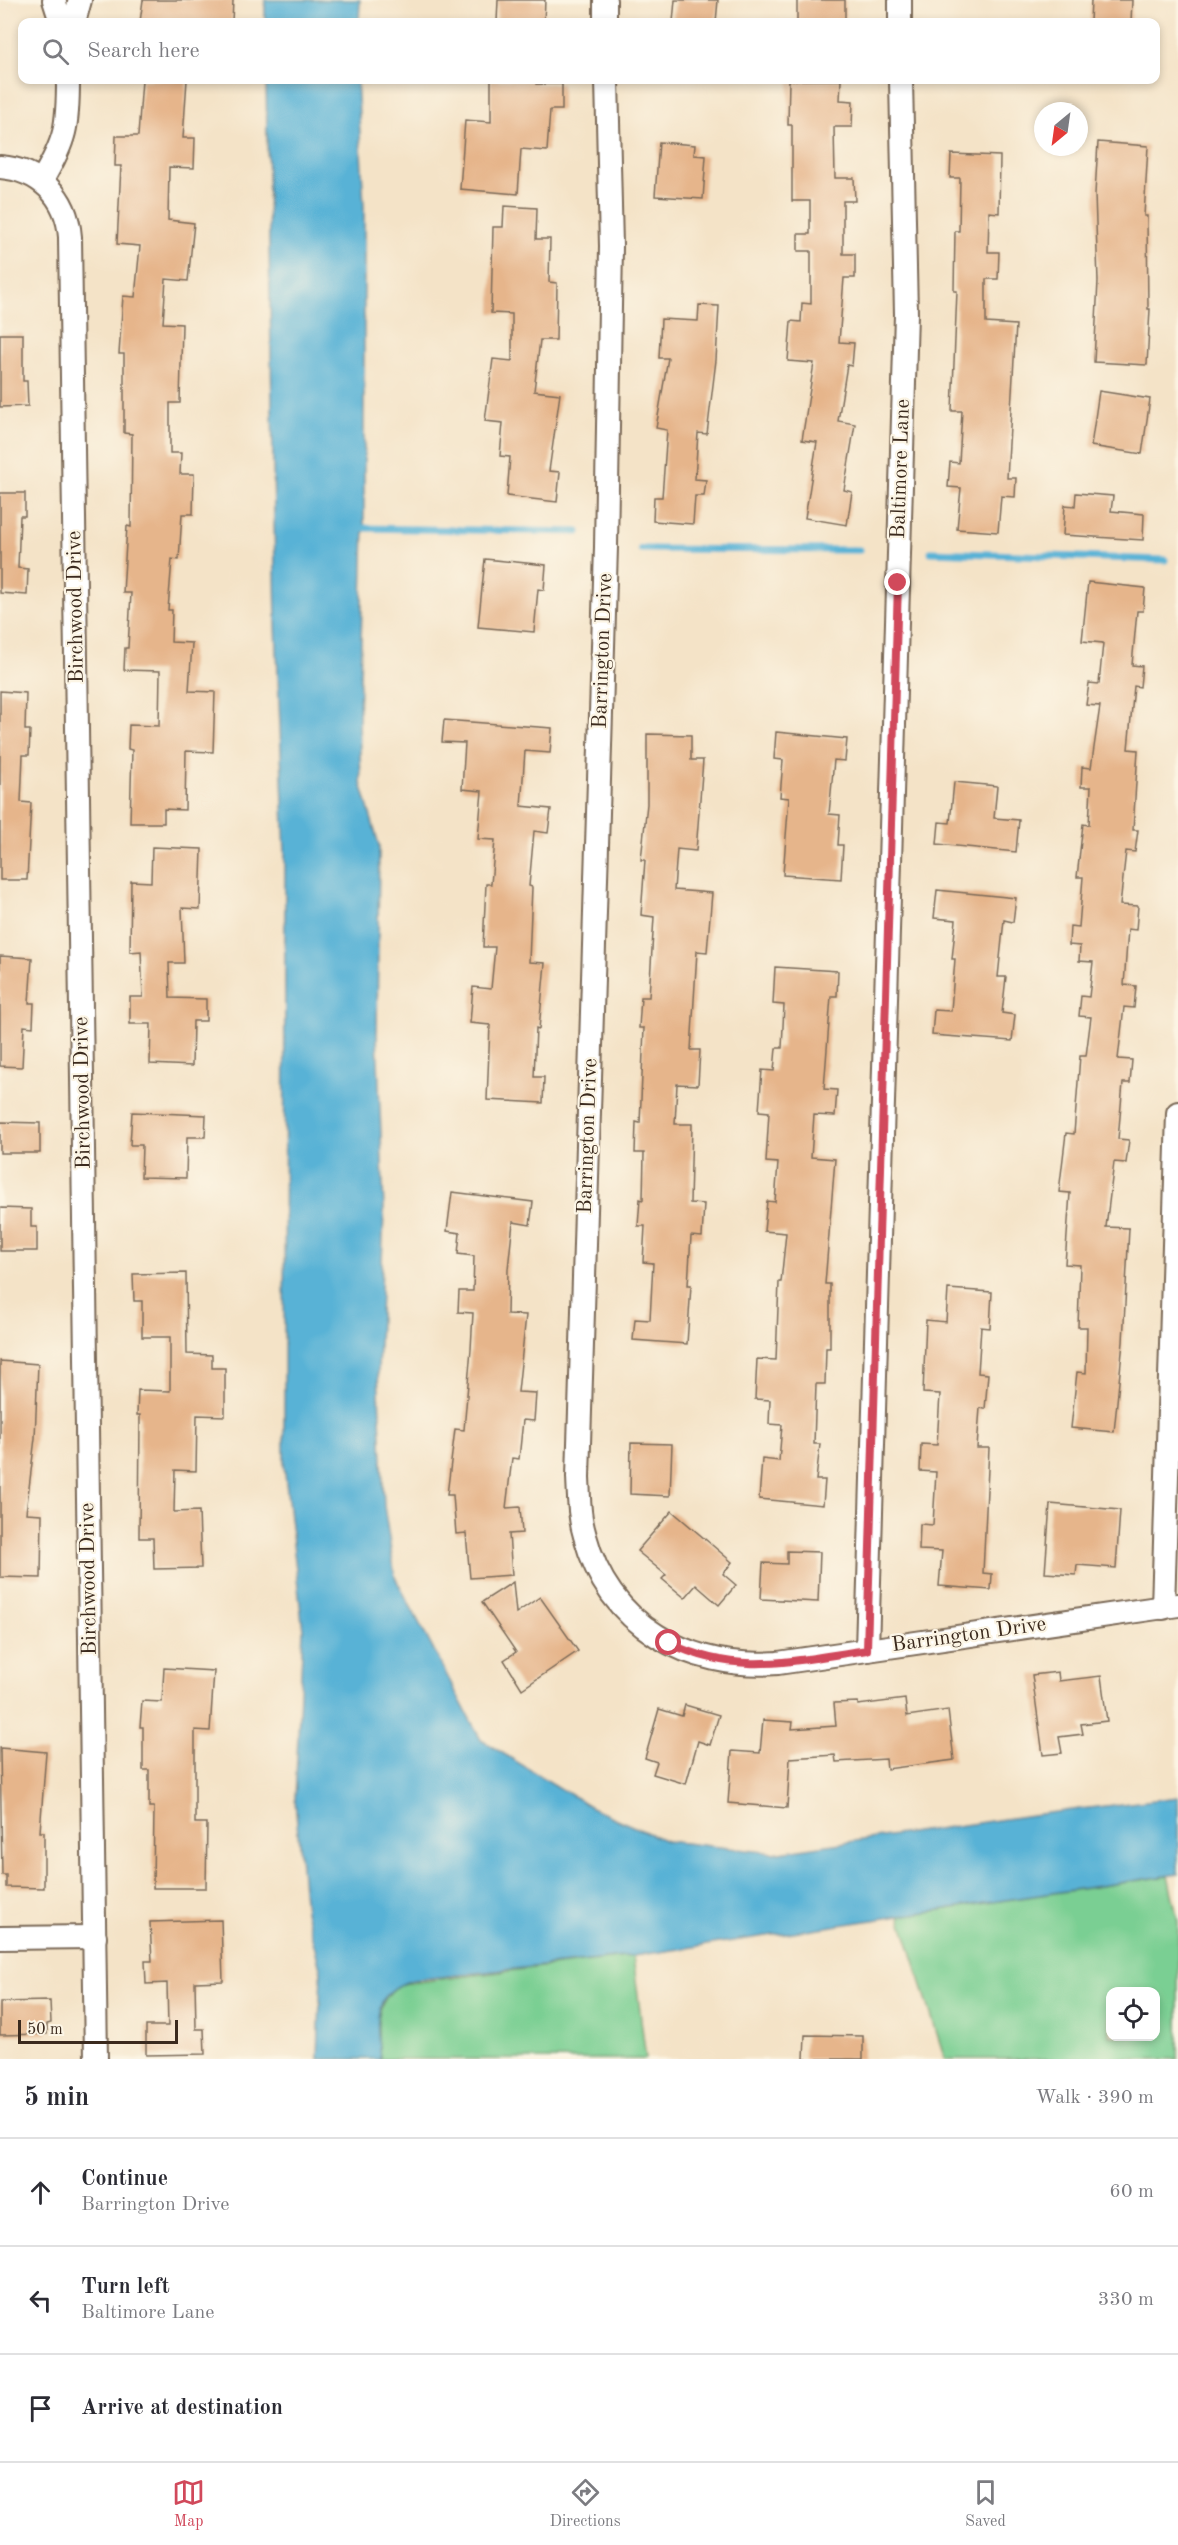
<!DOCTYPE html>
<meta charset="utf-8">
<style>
:root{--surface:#fff;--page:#f7f7f7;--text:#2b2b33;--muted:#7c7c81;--line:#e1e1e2;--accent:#d1495b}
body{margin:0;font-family:"Old Standard TT",serif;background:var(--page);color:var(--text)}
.controls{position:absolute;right:18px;bottom:18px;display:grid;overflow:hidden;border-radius:12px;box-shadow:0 3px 9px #0003}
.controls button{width:54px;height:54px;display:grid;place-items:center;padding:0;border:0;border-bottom:2px solid var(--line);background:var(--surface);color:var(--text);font:30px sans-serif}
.compass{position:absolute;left:1034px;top:102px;width:54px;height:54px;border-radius:50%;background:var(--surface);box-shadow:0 3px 9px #0003;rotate:209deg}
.scale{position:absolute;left:18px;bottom:15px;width:160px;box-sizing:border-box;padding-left:6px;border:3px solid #3b2a1e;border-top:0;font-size:16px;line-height:21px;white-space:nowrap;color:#3b2a1e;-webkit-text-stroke:4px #fcf5e5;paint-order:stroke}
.stop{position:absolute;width:18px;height:18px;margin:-14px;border:4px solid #d1495b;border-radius:50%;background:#fff}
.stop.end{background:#d1495b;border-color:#fff;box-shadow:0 2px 6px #0008}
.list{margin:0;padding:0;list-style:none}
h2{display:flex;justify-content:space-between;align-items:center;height:78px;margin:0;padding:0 24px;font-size:26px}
h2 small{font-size:20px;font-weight:400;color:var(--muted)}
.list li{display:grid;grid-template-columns:39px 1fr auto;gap:18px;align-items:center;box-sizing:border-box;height:108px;padding:0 24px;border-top:2px solid var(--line)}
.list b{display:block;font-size:22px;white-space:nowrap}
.list p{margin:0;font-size:20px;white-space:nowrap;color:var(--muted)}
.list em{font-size:20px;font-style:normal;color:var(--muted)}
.icon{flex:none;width:33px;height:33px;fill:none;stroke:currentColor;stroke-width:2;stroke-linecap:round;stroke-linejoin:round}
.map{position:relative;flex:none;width:1178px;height:2059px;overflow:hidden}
.search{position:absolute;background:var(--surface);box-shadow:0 3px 9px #0003;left:18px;right:18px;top:18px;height:66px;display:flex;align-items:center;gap:15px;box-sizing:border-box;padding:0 21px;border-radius:12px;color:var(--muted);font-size:22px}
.sheet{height:402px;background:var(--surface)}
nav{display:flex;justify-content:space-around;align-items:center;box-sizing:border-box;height:84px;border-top:2px solid var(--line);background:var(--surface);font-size:16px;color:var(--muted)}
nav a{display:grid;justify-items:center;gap:3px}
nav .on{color:var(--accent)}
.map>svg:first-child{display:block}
.green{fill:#7acf93;stroke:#5a7c58;stroke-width:1.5;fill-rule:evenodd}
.water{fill:#59b2d6;stroke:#4a6e7a;stroke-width:1.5}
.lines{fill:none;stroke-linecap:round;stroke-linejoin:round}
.stream{stroke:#59b2d6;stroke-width:7}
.building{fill:#e6b58b}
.minor-casing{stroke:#7c6b59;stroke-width:26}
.minor{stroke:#fff;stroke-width:22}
.route{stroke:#d1495b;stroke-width:8}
.labels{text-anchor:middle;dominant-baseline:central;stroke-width:4.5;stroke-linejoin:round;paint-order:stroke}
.street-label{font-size:21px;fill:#3b2a1e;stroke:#fcf5e5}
</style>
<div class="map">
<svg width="1178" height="2059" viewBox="0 0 1178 2059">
<rect width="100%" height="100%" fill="#fcf5e5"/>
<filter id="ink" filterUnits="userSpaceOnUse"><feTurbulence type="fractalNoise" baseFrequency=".0167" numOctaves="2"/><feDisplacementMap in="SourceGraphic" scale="12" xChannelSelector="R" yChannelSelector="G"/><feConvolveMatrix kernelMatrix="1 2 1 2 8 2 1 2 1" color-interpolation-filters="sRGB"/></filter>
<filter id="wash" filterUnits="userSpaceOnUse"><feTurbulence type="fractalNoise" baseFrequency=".008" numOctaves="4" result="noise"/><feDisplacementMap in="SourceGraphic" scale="24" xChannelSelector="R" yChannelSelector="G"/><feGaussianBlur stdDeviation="1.35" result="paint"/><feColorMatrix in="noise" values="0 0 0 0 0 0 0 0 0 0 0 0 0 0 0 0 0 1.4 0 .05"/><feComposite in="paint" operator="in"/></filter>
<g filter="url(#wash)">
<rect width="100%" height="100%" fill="#f4e3c7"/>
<g class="green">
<path d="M1168,1876L1178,1921V2059H945L900,1916ZM1110,1992H1156V2036H1110Z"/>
<path d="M633,1956L646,2059H380C377,2029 372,2004 400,1984Z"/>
</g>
<g class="water">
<polygon points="265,0 360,0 359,22 265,22"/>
<path d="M266,80H357L364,206V524L359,721L361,783L379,845L377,1035L384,1210L378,1372L384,1506L395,1577L481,1740L596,1810L666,1841L773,1853L1032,1815L1178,1797V1874L633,1956L413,1980C370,1992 377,2023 380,2059H318L321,1971L305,1911L295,1800L303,1630L284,1465L285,854L276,624Z"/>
</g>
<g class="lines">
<g class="stream">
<polyline points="364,528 578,532"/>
<polyline points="641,549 859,550"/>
<polyline points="931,552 1165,560"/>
</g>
</g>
<g id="blocks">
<g class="building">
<polygon points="143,0 233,0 232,22 140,22"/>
<polygon points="498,0 545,0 544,22 497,22"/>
<polygon points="675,0 718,0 716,22 673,22"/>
<rect x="797" y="0" width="48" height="22"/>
<polygon points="1091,0 1132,0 1131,22 1090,22"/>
<polygon points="142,80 187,80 183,138 195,138 194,168 169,167 168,220 194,223 188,281 166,279 163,323 182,324 180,403 170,403 170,453 181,453 180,474 194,474 193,514 182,514 179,560 172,559 168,610 172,610 171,642 192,643 189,691 215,692 213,752 186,751 185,810 164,809 164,823 130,823 132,750 128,749 129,725 159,726 160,671 124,670 125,648 128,648 131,593 123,593 127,526 131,527 132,434 124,433 124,354 119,354 123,296 135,297 140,246 117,244 121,166 115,166 116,136 138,136"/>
<polygon points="491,80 536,80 536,84 562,84 562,110 550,110 547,151 521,149 518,194 460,189 465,120 491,122"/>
<polygon points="789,80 841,80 840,100 853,101 852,127 834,127 835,178 854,178 855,201 843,201 843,254 855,254 855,278 844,278 839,342 854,343 852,366 847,365 838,421 855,424 844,490 852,492 847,525 805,518 817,442 802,440 814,363 788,361 791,321 801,322 802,303 811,304 811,251 798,251 798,234 810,234 810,201 792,201 792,125 788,125"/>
<polygon points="659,142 695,145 694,155 706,156 703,199 655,196"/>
<polygon points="1098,142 1148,146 1144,216 1147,216 1148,309 1150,309 1147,365 1094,362 1098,281 1095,194"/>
<polygon points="951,154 1000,156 999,213 989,212 988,252 999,252 998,279 986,279 986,323 1016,325 1007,478 1016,478 1015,497 1001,496 998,532 957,529 961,488 948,487 950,462 959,463 962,411 952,411 957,291 954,291 955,231 959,231 960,178 950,178"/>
<polygon points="504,206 537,208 536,239 550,239 549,282 557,283 556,340 540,340 534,391 560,394 549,471 560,472 557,502 507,496 510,457 500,456 503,423 485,421 493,359 512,361 512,314 491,313 493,227 503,227"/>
<polygon points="699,305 719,306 716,360 707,434 698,433 695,479 706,480 704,496 695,496 693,524 653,521 654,497 662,497 667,430 656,428 668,358 659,358 661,319 698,321"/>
<polygon points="0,334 23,334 23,381 27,381 28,406 0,407"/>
<polygon points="1099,391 1150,399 1142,454 1091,446"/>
<polygon points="0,493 25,493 25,516 20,516 18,568 28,569 27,595 0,593"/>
<polygon points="1076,493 1113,496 1111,511 1144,514 1143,540 1063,535 1065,505 1075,506"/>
<polygon points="485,559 546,565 544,590 538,589 534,632 478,627"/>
<polygon points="1088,582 1145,588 1143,611 1137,611 1132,665 1142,666 1140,687 1134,686 1128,749 1138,750 1133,830 1138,830 1135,852 1126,851 1120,905 1138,906 1136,930 1128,929 1124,985 1136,986 1134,1008 1124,1007 1118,1059 1132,1060 1130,1083 1123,1083 1118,1139 1129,1140 1126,1163 1114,1162 1106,1227 1129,1228 1123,1342 1114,1432 1071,1428 1077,1372 1086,1373 1087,1327 1078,1327 1080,1265 1065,1264 1070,1193 1059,1192 1066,1133 1074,1134 1080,1056 1086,1056 1091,1017 1079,1016 1081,996 1089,997 1093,962 1079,961 1080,946 1069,945 1070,926 1079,927 1083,877 1077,877 1083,824 1089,825 1091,787 1081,787 1082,767 1091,768 1100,706 1086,705 1089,683 1099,684 1103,643 1082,641"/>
<polygon points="0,691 26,693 25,730 30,730 29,755 23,755 21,802 31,803 27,880 0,880"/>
<polygon points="444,720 552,728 550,753 525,751 521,806 551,809 548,833 534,831 529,886 532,887 529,962 545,963 539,1029 536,1028 534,1077 544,1077 543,1103 487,1100 490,1025 470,1023 473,987 491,989 495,947 483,947 486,884 491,884 495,840 478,839 482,791 462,789 465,743 442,742"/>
<polygon points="776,732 847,739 845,761 834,760 829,814 840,815 838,845 843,845 841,879 783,875 789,798 780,797 783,760 774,759"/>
<polygon points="647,734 691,735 691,760 703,760 696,851 677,849 674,890 712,893 707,952 697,951 691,1050 700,1050 698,1085 677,1084 675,1124 692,1124 690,1203 704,1204 702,1237 691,1236 688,1285 691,1285 687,1344 633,1340 635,1319 650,1320 653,1263 643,1262 645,1226 638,1226 640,1199 643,1200 644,1153 635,1153 636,1122 640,1123 644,1028 639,1028 641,997 649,997 654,917 641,915 645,860 641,860 647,804"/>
<polygon points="954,782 997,786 994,818 1019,820 1016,852 937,844 939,822 950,823"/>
<polygon points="152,847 202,849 200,909 182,908 184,963 169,963 170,998 206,999 206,1021 193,1021 192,1066 150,1064 151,1024 130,1024 130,997 143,997 141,951 130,952 131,881 151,882"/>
<polygon points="937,890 1016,898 1013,922 1004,920 998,977 1006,977 1002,1013 1015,1015 1012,1041 932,1035 934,1010 951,1011 955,959 952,959 956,920 934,918"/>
<polygon points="0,956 32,958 29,1003 34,1003 33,1027 24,1026 22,1067 0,1066"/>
<polygon points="775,967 838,971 837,996 831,996 824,1089 837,1090 835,1116 814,1115 811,1157 835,1159 825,1284 830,1284 830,1348 826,1348 825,1384 816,1384 814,1444 820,1444 816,1480 825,1480 823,1505 759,1499 762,1459 779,1461 782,1425 769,1424 770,1400 755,1399 757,1359 776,1360 779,1282 781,1282 786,1233 764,1231 767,1201 775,1202 778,1163 766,1162 769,1112 759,1111 762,1070 774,1071 776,1048 782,1048 784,1005 773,1004"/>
<polygon points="132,1112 206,1115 205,1137 187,1137 186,1178 141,1177 142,1145 130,1145"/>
<polygon points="0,1122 40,1123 40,1153 0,1153"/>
<polygon points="452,1192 533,1202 530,1225 513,1222 508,1269 507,1314 526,1315 518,1392 536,1393 534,1421 523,1420 519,1459 512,1458 506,1508 520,1507 522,1533 509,1534 512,1575 470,1578 466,1533 456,1534 453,1495 447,1495 455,1429 464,1430 471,1349 473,1313 458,1312 459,1291 473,1291 474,1256 458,1254 460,1233 447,1231"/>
<polygon points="0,1208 31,1209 31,1227 37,1227 37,1251 0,1251"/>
<polygon points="186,1273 187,1354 212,1355 212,1368 225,1368 225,1416 197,1415 196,1471 175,1470 174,1512 199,1511 201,1568 154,1569 153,1538 139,1538 140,1415 137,1415 138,1390 170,1391 170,1337 142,1337 142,1301 134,1301 133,1274"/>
<polygon points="948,1289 992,1292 990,1328 981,1327 978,1373 988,1374 985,1409 980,1408 977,1448 989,1448 983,1573 992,1574 991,1590 939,1586 942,1551 919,1550 920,1524 933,1525 936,1472 920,1471 921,1444 937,1445 940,1394 923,1393 926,1320 946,1322"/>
<polygon points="0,1361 38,1364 35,1438 26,1513 42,1514 41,1578 0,1577"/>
<polygon points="631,1443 672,1444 670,1496 630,1494"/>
<polygon points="1050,1504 1120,1510 1116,1568 1077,1565 1076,1575 1045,1573"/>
<polygon points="672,1511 732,1562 723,1574 736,1585 719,1605 696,1585 685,1598 662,1579 666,1575 637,1551"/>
<polygon points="787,1551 820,1552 818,1602 761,1599 763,1563 787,1564"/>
<polygon points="513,1582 516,1613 540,1597 578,1651 522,1689 504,1660 516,1652 482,1602"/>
<polygon points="164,1668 214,1671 210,1731 195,1730 195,1823 207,1823 206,1888 153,1888 154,1807 149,1807 149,1770 143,1770 143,1727 140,1727 142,1701 162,1702"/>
<polygon points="1058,1672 1059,1681 1101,1676 1107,1721 1081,1724 1083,1734 1059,1737 1062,1753 1043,1755 1032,1675"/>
<polygon points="905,1699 907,1716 948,1710 954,1760 887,1769 886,1759 836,1762 835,1755 790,1758 787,1808 728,1803 732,1751 760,1753 763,1720 793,1722 792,1729 836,1726 834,1703 858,1702 858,1705"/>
<polygon points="685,1705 719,1715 710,1745 698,1741 686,1784 653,1774 657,1762 645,1758 659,1709 682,1716"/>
<polygon points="0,1748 46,1752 40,1832 44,1832 44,1888 6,1887 6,1875 2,1875"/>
<polygon points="221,1920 223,1981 195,1982 196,2029 204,2029 205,2054 146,2055 146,2026 168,2026 167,1983 146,1984 145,1961 152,1961 150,1922"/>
<polygon points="50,2001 51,2023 47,2024 47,2034 0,2035 0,2002"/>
<polygon points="805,2035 863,2036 863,2059 804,2059"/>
</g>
</g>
</g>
<g filter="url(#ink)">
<use href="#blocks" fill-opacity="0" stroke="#7c6b59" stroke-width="1.5"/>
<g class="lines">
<g class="minor-casing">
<g id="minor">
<polyline points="54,0 61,22"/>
<polyline points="605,0 605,22"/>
<polyline points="900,0 900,22"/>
<polyline points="74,22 80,0"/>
<path d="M607,80L611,246L606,547L578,1477C579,1497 579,1517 585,1536C609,1626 689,1670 778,1663L1178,1605"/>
<path d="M0,167C39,170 67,196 70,237L96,2059"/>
<path d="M42,180C66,140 68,126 68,80"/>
<polyline points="1163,1608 1178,1113"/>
<polyline points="867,1650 906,314 901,80"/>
<polyline points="0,1938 95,1937"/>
</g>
</g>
<use href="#minor" class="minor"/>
</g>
</g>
<g class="lines" filter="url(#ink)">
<path class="route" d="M669,1643C739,1677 794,1660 867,1650L898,583"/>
</g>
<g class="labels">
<g class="street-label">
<text transform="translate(901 469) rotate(-88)">Baltimore Lane</text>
<text transform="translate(76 607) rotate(-91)">Birchwood Drive</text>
<text transform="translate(603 651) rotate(-88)">Barrington Drive</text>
<text transform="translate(83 1093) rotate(-91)">Birchwood Drive</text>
<text transform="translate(588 1136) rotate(-88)">Barrington Drive</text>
<text transform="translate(89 1579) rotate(-91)">Birchwood Drive</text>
<text transform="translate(969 1635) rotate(-8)">Barrington Drive</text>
</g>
</g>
</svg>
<div class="controls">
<button><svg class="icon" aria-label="locate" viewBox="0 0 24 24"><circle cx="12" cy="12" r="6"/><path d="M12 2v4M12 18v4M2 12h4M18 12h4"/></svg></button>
</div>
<svg class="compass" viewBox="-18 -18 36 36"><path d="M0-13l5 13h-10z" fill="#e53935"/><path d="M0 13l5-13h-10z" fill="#7c7c81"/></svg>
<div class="scale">50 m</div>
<div class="stop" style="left:669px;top:1643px"></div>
<div class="stop end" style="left:898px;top:583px"></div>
<div class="search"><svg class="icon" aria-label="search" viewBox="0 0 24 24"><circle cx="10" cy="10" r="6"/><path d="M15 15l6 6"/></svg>Search here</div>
</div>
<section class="sheet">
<h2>5 min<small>Walk · 390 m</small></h2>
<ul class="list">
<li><svg class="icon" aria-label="ahead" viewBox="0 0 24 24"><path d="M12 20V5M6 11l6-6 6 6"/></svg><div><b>Continue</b><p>Barrington Drive</p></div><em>60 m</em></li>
<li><svg class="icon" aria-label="left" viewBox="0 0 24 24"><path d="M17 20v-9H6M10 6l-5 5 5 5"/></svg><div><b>Turn left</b><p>Baltimore Lane</p></div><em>330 m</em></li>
<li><svg class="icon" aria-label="arrive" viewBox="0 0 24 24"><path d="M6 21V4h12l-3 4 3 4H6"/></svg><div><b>Arrive at destination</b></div></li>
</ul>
</section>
<nav>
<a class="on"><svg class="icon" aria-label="map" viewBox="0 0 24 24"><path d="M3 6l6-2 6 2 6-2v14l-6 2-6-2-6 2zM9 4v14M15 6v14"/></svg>Map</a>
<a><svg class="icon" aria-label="directions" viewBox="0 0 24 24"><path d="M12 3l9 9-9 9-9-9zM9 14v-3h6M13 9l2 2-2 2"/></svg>Directions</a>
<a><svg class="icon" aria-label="saved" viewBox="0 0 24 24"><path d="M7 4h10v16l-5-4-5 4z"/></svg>Saved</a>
</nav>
